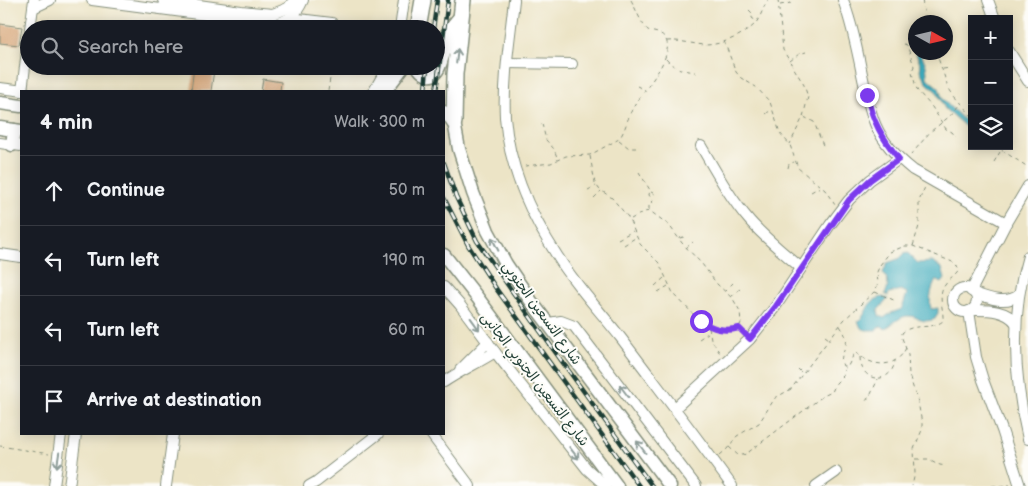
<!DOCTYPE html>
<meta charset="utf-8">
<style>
:root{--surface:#171b24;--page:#242831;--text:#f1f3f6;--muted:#9ea1a6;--line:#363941}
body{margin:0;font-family:"Balsamiq Sans","Playpen Sans Arabic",sans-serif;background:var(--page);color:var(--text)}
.controls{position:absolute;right:15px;top:15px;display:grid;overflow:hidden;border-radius:0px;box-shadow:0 2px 12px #0003}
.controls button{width:45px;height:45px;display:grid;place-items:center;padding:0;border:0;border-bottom:1px solid var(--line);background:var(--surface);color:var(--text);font:25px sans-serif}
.compass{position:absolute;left:908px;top:15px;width:45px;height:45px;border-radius:50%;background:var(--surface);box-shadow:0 2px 12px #0003;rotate:98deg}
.stop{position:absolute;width:15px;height:15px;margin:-11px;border:4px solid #7c3aed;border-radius:50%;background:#fff}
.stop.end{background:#7c3aed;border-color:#fff;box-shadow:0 1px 5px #0008}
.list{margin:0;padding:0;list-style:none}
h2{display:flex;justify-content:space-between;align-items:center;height:65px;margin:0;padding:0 20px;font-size:21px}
h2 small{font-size:16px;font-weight:400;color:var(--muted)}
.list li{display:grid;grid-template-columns:32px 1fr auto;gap:15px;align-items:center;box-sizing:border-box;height:70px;padding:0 20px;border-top:1px solid var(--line)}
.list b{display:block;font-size:19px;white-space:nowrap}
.list em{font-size:16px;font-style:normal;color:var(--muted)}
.icon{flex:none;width:28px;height:28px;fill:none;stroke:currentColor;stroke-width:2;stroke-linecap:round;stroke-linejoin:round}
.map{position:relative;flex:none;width:1028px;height:486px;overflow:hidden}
.search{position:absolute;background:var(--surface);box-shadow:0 2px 12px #0003;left:20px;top:20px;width:425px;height:55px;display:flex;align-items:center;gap:12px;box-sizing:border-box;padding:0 18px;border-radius:28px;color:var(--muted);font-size:19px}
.panel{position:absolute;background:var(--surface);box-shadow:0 2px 12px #0003;left:20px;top:90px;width:425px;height:345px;border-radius:0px}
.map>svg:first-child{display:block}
.water{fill:#3daabc;stroke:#2e7478}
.building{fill:#d6a272}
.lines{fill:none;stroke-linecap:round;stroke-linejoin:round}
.minor-casing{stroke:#86907d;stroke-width:12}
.major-casing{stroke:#86907d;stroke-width:15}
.highway-casing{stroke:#86907d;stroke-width:18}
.path{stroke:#86907d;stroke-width:1;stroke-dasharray:4 4;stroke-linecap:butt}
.minor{stroke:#fff;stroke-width:10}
.major{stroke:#fff;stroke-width:12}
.highway{stroke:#fff;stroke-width:15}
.rail-casing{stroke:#1f3d34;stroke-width:4.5}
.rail{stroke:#fdfcf7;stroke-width:2.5;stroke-dasharray:8;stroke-linecap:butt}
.oneway{stroke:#8f9e9a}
.route{stroke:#7c3aed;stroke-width:6}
.labels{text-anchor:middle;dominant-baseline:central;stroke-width:4;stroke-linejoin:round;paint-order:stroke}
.street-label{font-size:14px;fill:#1f3d34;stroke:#fdfcf7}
</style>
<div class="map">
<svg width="1028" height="486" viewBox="0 0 1028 486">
<rect width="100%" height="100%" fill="#fdfcf7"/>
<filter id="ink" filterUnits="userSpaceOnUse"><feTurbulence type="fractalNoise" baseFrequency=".02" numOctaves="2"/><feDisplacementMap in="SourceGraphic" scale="10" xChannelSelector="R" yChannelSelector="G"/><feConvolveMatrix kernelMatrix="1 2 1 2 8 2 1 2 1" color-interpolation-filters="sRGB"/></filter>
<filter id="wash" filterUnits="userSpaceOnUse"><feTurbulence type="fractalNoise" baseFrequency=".0096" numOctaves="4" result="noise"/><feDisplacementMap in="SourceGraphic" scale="20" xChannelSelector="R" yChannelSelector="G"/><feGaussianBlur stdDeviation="1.12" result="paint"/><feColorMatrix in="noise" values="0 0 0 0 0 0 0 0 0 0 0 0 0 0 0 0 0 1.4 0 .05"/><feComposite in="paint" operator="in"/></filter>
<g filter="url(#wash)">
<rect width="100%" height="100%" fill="#ece4c6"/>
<g class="water">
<path d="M916,53H919C926,61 927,67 927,78L939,88L942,98L949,106L972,127V143L967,139L969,131L967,128L945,109L937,92L926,82L920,70L921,66Z"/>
<path d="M908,253L918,263L932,262L942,268L945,279L942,283L936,280C931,290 929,298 931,309L938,308V313L935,319C919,325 919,315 907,316C899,317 891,325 885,329L882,326L878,327L876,330H866L861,328L858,321C870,312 864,301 883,297L888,299L878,310L879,316L884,318L891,313L902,309L907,293L901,290L889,293L888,296L885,294C889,286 889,280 883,273L887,263L898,259L903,254Z"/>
</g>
<g id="blocks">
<g class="building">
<polygon points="0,24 22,27 19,45 0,43"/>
<polygon points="194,67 214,70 211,91 191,91"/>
<polygon points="263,79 281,82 280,91 261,91"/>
</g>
</g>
</g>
<g filter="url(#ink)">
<use href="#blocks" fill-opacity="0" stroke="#86907d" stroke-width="1"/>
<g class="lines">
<g class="minor-casing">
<g id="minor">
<path d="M92,0L274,24C289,21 297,14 303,0"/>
<polyline points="163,0 241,11 273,14 288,8 294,0"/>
<path d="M514,0C510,38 503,78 505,117C509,167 531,216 558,257C576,286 600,311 621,338C658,387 696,436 732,486"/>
<path d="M843,0C852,24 857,49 862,74C866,92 869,110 876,126C884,144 898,158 913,170L1006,223"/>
<polyline points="988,0 995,19"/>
<polyline points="33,8 50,0"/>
<polyline points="290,18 332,23"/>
<polyline points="30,29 34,0"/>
<polyline points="400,29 404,0"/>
<polyline points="1009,51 1028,81"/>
<polyline points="507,63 572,64"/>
<polyline points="0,88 24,91"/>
<polyline points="22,91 29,34"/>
<polyline points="374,91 388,66"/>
<polyline points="0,143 21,146"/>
<path d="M701,146C716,172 730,198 750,221C765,238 784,253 801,268"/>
<polyline points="0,254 21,257"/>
<path d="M1028,256C1010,315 1014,379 1028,439"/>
<polyline points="444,287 460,305 495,352 587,469 606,486"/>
<circle cx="965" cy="300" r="12"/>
<polyline points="971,291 1006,223 1028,186"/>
<path d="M974,293C988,298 1006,305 1019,295"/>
<path d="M972,310C987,310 1006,309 1016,323"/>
<polyline points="969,311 976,357 983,380 1002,430 1020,486"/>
<polyline points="549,323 561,321 574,326 696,486"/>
<polyline points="460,370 488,342"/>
<path d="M444,382C460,371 478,363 495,352"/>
<polyline points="675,408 750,339 776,306 830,225 849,200 870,180 899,159"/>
<polyline points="431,434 470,486"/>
<polyline points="54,486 61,434"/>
<polyline points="69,486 76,434"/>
<polyline points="166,486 173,434"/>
<polyline points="309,486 316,482 378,434"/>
<polyline points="816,486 836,472"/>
</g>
</g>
<g class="major-casing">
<g id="major">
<polyline points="0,103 21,106"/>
<polyline points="444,112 454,122 459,149 473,193 488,231 506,264 531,301 670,486"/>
<polyline points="0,128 21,131"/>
<polyline points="12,145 14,130"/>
<polyline points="444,255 477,297 617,486"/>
</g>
</g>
<g class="highway-casing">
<g id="highway">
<polyline points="418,29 423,0"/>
<path d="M419,66C438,91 442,49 446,39C449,31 455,25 460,19"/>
<polyline points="383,91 402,66"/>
<polyline points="454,122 455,74 463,0"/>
</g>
</g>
<g class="path">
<polyline points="778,0 783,50 804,85 808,97 803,117 790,144"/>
<polyline points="922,0 926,22"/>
<polyline points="780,5 791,3"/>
<polyline points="749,10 752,13 752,18 756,21"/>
<polyline points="191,29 192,22"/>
<path d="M667,41C680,40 692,44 705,45C722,45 744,35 755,24C761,17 763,7 768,0"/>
<polyline points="724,41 736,72 741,78 756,87 770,102 780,133 790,145 798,168 825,190 835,205"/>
<polyline points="904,44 907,45 914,66 912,73 917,90 932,107 946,129 952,132 956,137"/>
<polyline points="936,52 948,87 953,95 972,116"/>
<polyline points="938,56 944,54"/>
<path d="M666,59C674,69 683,70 695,72L696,74"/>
<polyline points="790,61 799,54 806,52"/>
<polyline points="943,69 950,68"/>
<polyline points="637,86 645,90"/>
<polyline points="328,91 332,66"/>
<polyline points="766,114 772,109"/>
<polyline points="804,117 814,122 824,148"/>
<polyline points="542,124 546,140 554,149 558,160"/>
<polyline points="619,140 629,148 636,148"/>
<polyline points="995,146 1028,167"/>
<polyline points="911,155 930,132 950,116 960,104"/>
<polyline points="590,156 595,183 599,189 612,198 628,217 640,244 659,263 673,293 694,315 709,326 724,330 739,328 743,332"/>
<polyline points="994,162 1000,152"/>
<path d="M525,166L551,163L566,156L590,155L619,139C626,130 627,118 633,108C641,93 677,55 665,38C662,32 653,33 648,30C642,26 635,7 631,0"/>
<polyline points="788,168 789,164 794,162"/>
<polyline points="639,172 650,190 649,195 653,201 649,205 649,210"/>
<polyline points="588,190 596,186"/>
<polyline points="651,192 655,194 658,194"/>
<polyline points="811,192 820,187"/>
<polyline points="594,198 601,191"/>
<polyline points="631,219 644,212 650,211 669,225 682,243 702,264 717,284 733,299 740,311 741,323 739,327"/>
<polyline points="680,238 687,236"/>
<polyline points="618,239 633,231"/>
<polyline points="624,245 635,238"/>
<polyline points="913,246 919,226 919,201 925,187"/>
<polyline points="686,248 693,242"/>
<polyline points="655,286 664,278"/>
<polyline points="725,291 733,283"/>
<polyline points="658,292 668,286"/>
<polyline points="875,292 896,301"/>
<polyline points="731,296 740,289"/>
<path d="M840,326C856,348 836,351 843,366H848L855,352C870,366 895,371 906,348"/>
<polyline points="709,327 711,339 721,355"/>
<polyline points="691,328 698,320"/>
<polyline points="825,336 829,339"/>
<polyline points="699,339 708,333"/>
<path d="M860,357C860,383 891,386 895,361"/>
<polyline points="798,369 802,373"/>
<polyline points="866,401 871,394 878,379"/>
<polyline points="0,446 49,454"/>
<polyline points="729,447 739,456 746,454 823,396 832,392 836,383 843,376 845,367"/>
<path d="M720,455L727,449L737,436L759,423L775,398L791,389L844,320L875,291L878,284L877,272L880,265L890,252L905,246H913L955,263L959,270C955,277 949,279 945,285C937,296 944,309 943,321C930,331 914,322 902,333V338L908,354L909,375L918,402L922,423V430L914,449L915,473L912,486"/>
<polyline points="916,459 929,459 940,465 946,466"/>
<polyline points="992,486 1010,485"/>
</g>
<use href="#minor" class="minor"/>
<use href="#major" class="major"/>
<use href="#highway" class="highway"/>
<g class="rail-casing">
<g id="rail">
<polyline points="433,29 437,0"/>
<polyline points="425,91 427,66"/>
<polyline points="436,91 448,0"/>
<polyline points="444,163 456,197 477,241 540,331 652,486"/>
<polyline points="444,198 468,245 497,290 639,486"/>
</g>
</g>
<use href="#rail" class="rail"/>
</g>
<defs><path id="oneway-shaft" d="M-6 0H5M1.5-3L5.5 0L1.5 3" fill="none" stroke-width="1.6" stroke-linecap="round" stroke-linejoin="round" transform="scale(1.25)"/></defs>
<g class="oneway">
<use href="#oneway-shaft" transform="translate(457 56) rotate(-84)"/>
<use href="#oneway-shaft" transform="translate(495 244) rotate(-117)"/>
<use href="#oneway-shaft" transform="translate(475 324) rotate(54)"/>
<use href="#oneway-shaft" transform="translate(624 391) rotate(-127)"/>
<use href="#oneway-shaft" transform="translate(641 447) rotate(-127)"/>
<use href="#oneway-shaft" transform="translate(574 453) rotate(52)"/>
<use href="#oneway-shaft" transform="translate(58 460) rotate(99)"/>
</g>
</g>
<g class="lines" filter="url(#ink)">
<path class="route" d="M701,321C713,329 724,332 739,328L750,339L776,306L849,200L870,180L899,159C883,139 872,121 867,95"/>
</g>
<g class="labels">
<g class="street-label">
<text transform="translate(542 313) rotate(54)">شارع التسعين الجنوبي</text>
<text transform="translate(535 379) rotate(52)">شارع التسعين الجنوبي الجانبى</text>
</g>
</g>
</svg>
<div class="controls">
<button>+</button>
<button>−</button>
<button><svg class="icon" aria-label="layers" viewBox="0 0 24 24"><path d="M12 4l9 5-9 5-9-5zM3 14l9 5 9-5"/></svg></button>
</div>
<svg class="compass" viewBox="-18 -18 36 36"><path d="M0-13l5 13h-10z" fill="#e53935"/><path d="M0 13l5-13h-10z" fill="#9ea1a6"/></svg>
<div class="stop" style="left:701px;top:321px"></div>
<div class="stop end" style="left:867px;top:95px"></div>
<div class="search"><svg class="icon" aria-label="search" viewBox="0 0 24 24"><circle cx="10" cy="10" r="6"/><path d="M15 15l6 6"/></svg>Search here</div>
<section class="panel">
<h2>4 min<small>Walk · 300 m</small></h2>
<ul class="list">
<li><svg class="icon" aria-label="ahead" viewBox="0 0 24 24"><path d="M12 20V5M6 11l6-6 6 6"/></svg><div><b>Continue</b></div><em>50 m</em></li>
<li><svg class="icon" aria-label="left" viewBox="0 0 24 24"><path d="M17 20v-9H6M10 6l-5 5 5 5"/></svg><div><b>Turn left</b></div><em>190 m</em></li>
<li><svg class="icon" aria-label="left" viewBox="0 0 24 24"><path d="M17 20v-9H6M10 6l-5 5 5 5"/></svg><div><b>Turn left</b></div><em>60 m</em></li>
<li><svg class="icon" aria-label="arrive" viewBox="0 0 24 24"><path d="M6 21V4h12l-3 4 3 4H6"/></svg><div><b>Arrive at destination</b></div></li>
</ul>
</section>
</div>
